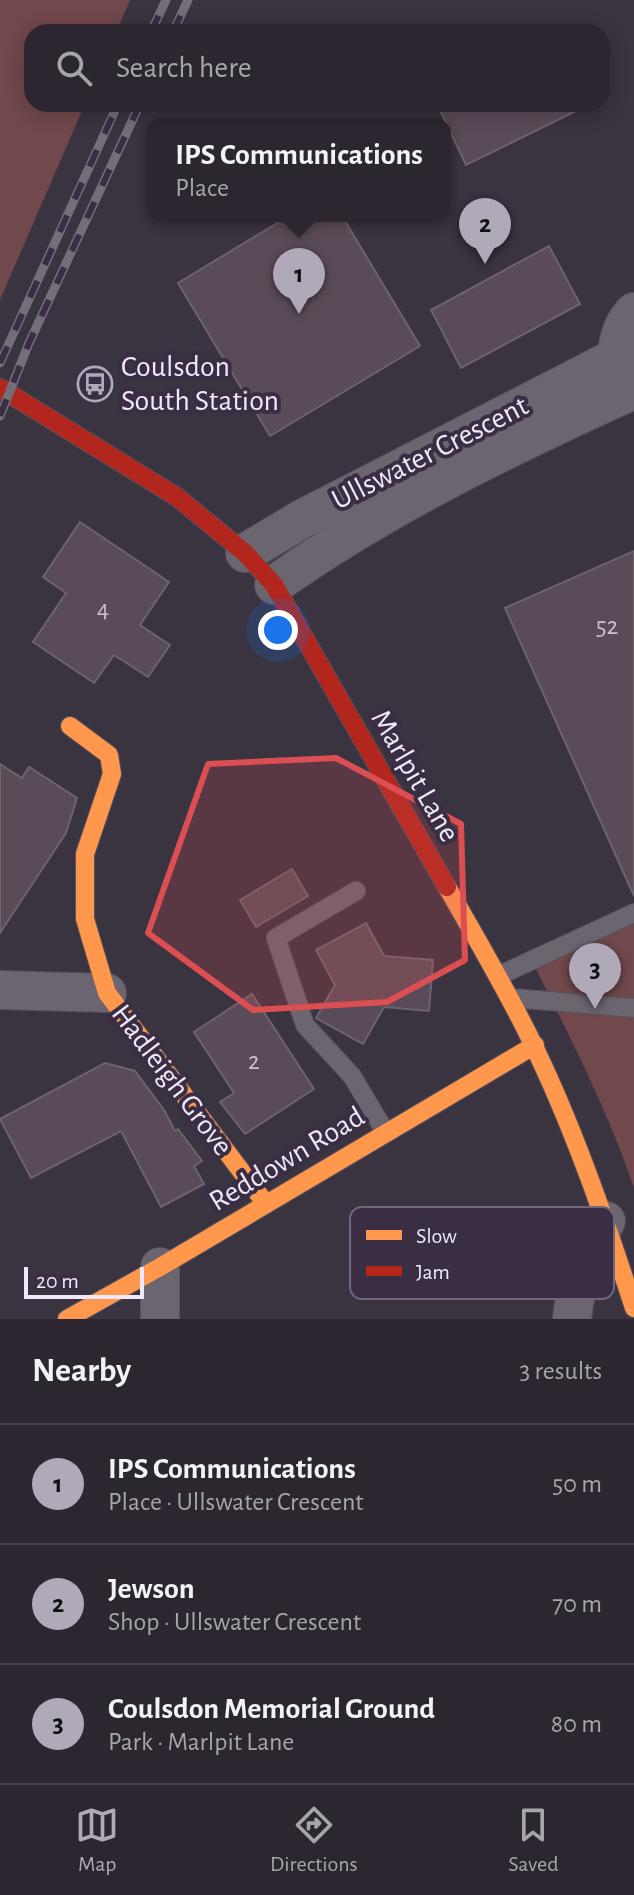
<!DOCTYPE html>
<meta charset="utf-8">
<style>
:root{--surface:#2c2630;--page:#38323c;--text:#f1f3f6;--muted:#a6a5ab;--line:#48434c;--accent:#b0a9b8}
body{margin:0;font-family:"Alegreya Sans",sans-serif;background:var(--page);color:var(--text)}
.scale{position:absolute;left:24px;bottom:20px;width:120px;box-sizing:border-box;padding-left:8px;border:4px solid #f0e8f8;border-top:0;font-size:22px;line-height:28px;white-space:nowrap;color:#f0e8f8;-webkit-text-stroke:6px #3a2e45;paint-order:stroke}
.you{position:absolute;left:278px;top:630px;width:28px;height:28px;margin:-20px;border:6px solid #fff;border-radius:50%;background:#1a73e8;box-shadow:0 0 0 12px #1a73e833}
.badge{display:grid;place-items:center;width:52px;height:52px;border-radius:50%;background:var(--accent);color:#111;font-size:26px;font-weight:700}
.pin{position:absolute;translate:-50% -66px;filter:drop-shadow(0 2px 4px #0008)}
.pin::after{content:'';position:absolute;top:42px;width:28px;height:24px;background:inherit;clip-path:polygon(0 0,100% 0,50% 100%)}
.popup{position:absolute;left:147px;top:118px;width:304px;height:104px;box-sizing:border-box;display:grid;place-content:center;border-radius:16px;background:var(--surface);filter:drop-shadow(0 2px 6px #0005);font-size:26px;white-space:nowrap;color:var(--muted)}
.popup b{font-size:30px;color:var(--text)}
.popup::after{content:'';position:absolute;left:50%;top:100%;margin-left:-16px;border:16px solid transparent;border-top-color:var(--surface)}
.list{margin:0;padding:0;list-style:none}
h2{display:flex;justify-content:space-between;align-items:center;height:104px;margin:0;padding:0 32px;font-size:34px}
h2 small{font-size:26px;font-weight:400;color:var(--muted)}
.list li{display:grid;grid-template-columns:52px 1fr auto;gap:24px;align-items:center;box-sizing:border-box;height:120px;padding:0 32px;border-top:2px solid var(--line)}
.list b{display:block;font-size:30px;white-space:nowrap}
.list p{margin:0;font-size:26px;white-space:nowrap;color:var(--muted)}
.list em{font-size:26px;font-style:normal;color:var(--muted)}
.icon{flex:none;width:44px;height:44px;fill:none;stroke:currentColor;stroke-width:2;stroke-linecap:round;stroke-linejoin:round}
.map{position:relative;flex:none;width:634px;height:1319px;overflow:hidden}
.search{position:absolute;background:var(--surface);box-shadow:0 4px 20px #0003;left:24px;right:24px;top:24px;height:88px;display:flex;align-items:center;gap:20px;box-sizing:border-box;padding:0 28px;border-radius:24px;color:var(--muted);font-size:30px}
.sheet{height:464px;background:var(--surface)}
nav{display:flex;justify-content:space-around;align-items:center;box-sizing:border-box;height:112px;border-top:2px solid var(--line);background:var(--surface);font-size:22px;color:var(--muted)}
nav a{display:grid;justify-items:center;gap:4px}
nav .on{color:var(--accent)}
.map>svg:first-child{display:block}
.green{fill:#71484c}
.building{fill:#5a4b58;stroke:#6c636d;stroke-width:2}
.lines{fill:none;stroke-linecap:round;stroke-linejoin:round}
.lane-casing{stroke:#57515d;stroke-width:20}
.street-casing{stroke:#57515d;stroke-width:40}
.slow-casing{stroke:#57515d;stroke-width:20}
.jam-casing{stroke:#57515d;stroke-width:20}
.lane{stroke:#6a656f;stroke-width:18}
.street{stroke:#6a656f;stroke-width:38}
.slow{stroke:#ff974d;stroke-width:18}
.jam{stroke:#b3261e;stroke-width:18}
.rail-casing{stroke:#746e78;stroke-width:9}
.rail{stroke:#3a2e45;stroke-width:6;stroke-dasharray:18;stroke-linecap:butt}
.marked{fill:#db4e52;fill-opacity:0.2;stroke:#db4e52;stroke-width:6;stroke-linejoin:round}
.labels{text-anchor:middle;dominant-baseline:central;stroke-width:8;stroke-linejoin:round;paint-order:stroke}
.number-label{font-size:26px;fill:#cac1d0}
.poi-label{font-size:30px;fill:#f0e8f8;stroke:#3a2e45;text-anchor:start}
.street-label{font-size:30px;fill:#f0e8f8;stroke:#3a2e45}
.key{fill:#3a2e45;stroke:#71667b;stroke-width:2}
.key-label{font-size:22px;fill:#f0e8f8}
</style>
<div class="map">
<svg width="634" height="1319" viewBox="0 0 634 1319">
<rect width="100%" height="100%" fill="#3a3340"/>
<g class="green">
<polygon points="0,0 130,0 116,32 32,32 32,104 85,104 0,300"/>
<path d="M634,916V1188C606,1105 565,1028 527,951Z"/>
</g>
<g class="building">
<polygon points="437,104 590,104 466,165"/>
<polygon points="289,216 342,216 420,346 270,436 178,283"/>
<polygon points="549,246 580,304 461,368 431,310"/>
<polygon points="80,522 169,582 140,625 170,645 148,677 114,655 94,683 33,642 66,593 43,577"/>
<polygon points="634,551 634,896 505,608"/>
<polygon points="0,764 22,778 29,767 77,798 66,833 0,933"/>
<polygon points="292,869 308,896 256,927 240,900"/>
<polygon points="366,923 384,956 433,960 429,1011 384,1007 363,1044 316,1018 335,985 316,950"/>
<polygon points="252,994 314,1089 245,1134 220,1102 234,1093 194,1032"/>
<polygon points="105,1063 135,1071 164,1110 175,1131 178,1129 202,1161 194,1166 204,1184 161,1207 121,1131 31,1178 0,1119"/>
</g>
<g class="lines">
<g class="lane-casing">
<g id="lane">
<polyline points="356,891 276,938 305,1025 352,1076 386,1133"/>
<polyline points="498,976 634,913"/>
<polyline points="513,998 634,1008"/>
</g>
</g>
<g class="street-casing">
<g id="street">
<path d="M624,382C612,360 617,330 634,312"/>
<polyline points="245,553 302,519 617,357"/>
<path d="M274,585C384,507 506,448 629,392"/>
<polyline points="0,990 107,993"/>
<polyline points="160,1267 160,1319"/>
<path d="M572,1319C576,1279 587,1256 606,1221"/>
</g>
</g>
<g class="slow-casing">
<g id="slow">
<polyline points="70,726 109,755 112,774 85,854 85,919 107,993 266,1204"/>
<path d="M447,887C475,936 504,985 529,1036C572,1123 604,1216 634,1308"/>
<polyline points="67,1319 160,1267 535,1045"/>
</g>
</g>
<g class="jam-casing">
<polyline id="jam" points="0,388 177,497 245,553 274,585 447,887"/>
</g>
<use href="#lane" class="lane"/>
<use href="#street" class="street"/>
<use href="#slow" class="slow"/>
<use href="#jam" class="jam"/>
<g class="rail-casing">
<g id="rail">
<polyline points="151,32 166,0"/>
<polyline points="173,32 188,0"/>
<polyline points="0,363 118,104"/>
<polyline points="0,416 29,343 140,104"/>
</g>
</g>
<use href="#rail" class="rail"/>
</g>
<path class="marked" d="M336,758L461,824L465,960L387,1002L253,1010L148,933L208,764Z"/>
<defs>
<g id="bus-ring" transform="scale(1.8)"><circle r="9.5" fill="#3a2e45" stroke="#b0a9b8" stroke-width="1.5"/><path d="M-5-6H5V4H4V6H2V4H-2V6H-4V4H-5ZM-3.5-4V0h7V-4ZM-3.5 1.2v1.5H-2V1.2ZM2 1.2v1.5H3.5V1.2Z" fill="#b0a9b8"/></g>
</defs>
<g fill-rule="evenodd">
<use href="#bus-ring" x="95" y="384"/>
</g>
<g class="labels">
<g class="number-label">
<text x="103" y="609">4</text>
<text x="607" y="626">52</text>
<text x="254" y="1061">2</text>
</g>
<g class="poi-label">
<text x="121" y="367">Coulsdon<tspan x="121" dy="34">South Station</tspan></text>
</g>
<g class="street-label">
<text transform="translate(430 453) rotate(-27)">Ullswater Crescent</text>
<text transform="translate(415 776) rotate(60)">Marlpit Lane</text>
<text transform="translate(172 1080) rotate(53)">Hadleigh Grove</text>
<text transform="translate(287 1159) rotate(-31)">Reddown Road</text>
</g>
</g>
<rect x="350" y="1207" width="264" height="92" rx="12" class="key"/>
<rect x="366" y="1230" width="36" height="10" fill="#ff974d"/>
<rect x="366" y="1266" width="36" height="10" fill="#b3261e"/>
<g class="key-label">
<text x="416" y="1243">Slow</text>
<text x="416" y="1279">Jam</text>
</g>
</svg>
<div class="scale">20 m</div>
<div class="you"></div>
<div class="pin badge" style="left:299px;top:314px">1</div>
<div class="popup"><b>IPS Communications</b>Place</div>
<div class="pin badge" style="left:485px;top:264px">2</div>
<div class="pin badge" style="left:595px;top:1009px">3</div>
<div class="search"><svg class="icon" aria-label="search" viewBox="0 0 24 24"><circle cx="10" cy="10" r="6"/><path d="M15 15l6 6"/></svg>Search here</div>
</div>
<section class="sheet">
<h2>Nearby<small>3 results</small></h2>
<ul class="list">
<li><span class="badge">1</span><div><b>IPS Communications</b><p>Place · Ullswater Crescent</p></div><em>50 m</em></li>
<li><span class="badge">2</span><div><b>Jewson</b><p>Shop · Ullswater Crescent</p></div><em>70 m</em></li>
<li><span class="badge">3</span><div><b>Coulsdon Memorial Ground</b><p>Park · Marlpit Lane</p></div><em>80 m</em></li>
</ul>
</section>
<nav>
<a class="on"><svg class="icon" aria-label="map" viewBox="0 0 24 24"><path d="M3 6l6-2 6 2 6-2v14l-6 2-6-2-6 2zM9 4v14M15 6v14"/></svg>Map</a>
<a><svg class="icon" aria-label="directions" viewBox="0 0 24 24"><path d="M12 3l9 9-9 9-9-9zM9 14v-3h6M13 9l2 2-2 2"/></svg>Directions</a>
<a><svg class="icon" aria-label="saved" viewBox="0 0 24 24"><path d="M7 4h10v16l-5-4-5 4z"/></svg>Saved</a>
</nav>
